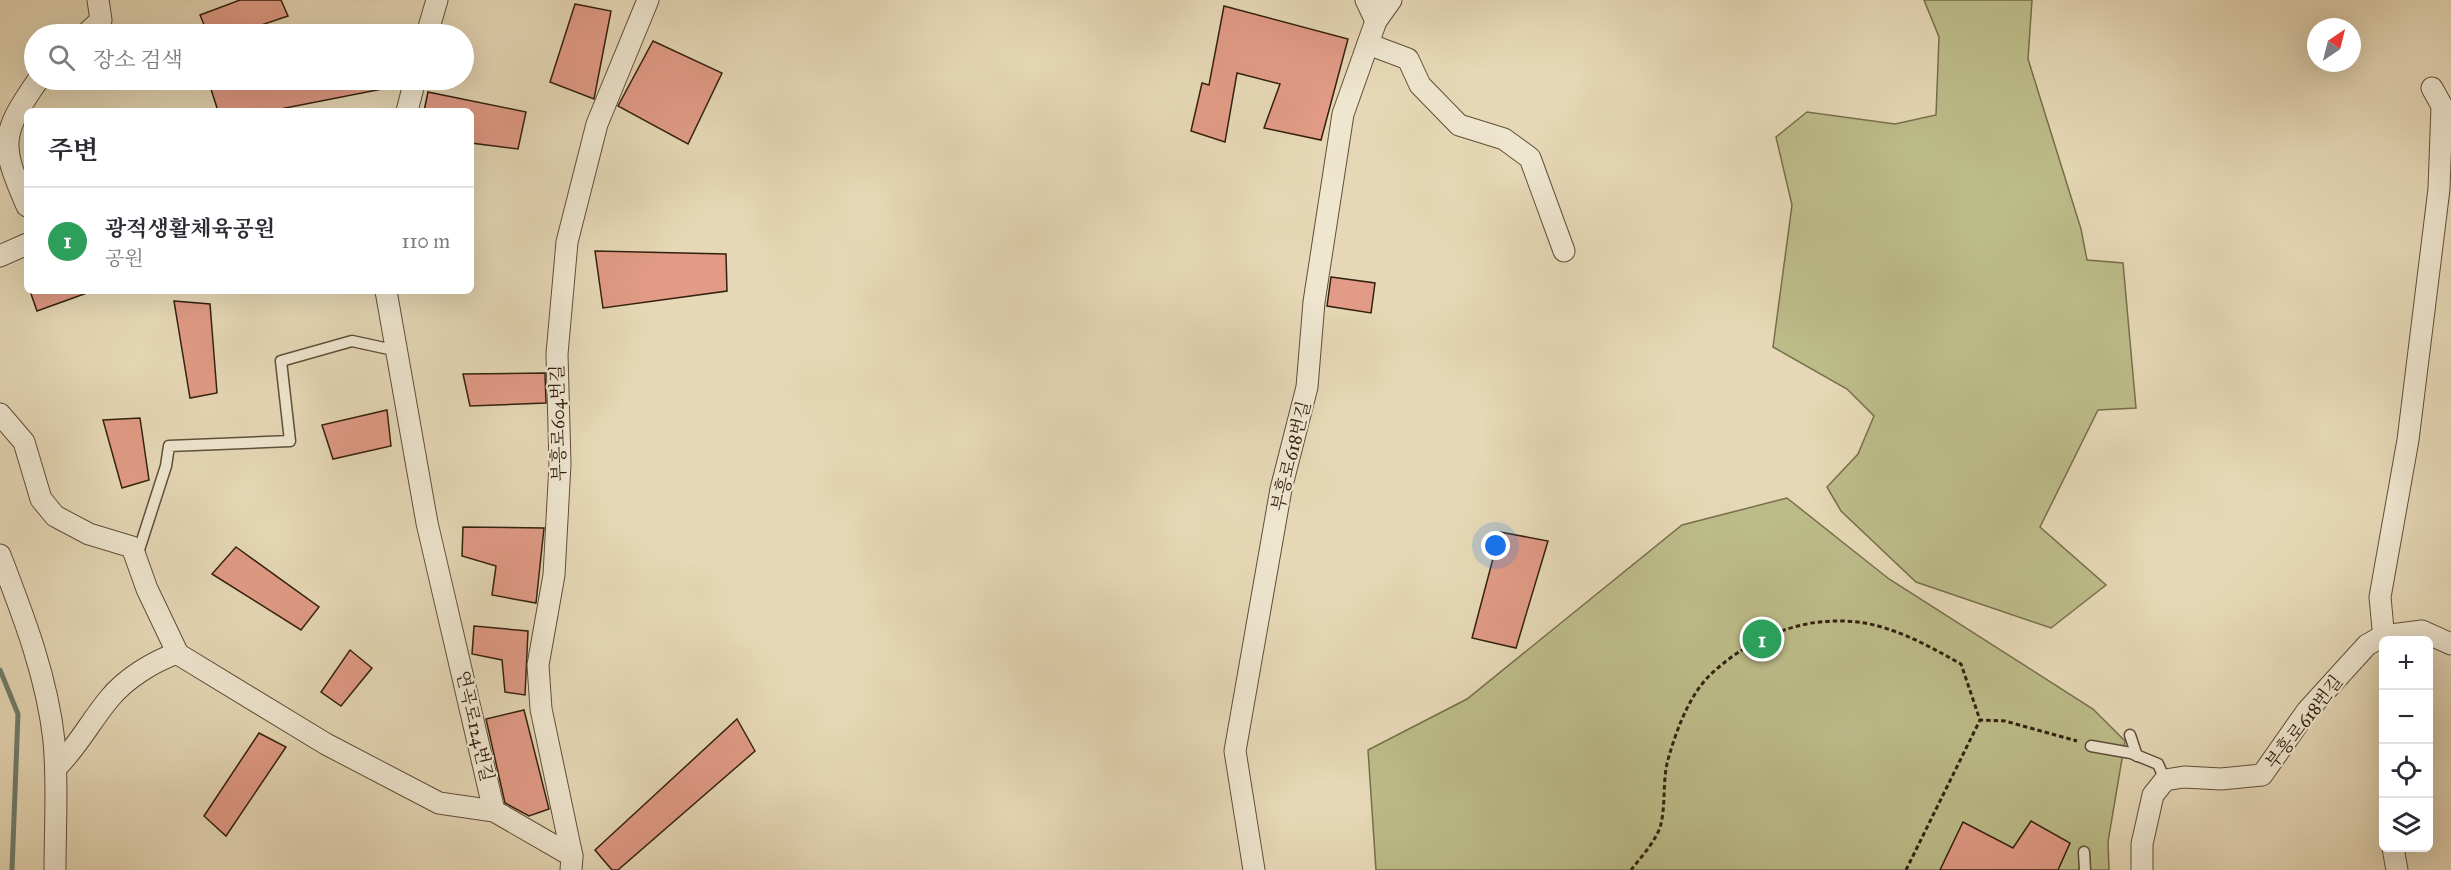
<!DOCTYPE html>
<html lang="ko">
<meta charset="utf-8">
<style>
:root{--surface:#fff;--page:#f2f2f3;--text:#2b2b33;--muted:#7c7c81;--line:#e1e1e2;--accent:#8f2418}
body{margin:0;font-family:"IM FELL Great Primer","Noto Serif KR",serif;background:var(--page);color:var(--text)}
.controls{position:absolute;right:18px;bottom:18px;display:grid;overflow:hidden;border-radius:9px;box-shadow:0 6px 24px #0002}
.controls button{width:54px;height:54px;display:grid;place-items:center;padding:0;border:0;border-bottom:2px solid var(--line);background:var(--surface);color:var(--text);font:30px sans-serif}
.compass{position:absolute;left:2307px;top:18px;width:54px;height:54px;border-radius:50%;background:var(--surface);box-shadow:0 6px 24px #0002;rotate:35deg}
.you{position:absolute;left:1496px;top:546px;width:21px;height:21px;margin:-15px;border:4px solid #fff;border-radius:50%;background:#1a73e8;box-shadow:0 0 0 9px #1a73e833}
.badge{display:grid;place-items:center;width:39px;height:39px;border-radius:50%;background:var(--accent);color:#fff;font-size:20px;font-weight:700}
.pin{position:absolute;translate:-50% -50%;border:3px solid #fff;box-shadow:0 2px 6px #0006}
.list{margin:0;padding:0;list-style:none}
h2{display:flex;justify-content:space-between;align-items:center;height:78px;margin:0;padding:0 24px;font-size:26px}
h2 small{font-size:20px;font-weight:400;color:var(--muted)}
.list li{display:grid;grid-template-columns:39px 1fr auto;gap:18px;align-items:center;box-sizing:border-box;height:108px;padding:0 24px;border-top:2px solid var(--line)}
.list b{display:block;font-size:22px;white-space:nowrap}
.list p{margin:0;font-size:20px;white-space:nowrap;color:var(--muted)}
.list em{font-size:20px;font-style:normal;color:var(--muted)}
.icon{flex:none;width:33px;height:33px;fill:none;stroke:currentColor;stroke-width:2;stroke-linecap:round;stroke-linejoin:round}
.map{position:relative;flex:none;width:2451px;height:870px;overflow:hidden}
.search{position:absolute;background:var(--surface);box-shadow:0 6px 24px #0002;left:24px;top:24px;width:450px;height:66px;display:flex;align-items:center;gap:15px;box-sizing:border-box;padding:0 21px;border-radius:33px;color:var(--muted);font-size:22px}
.panel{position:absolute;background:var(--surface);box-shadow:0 6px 24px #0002;left:24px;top:108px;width:450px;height:186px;border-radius:9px}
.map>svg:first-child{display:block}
.green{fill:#bcbc89;stroke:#786e4c;stroke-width:1.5}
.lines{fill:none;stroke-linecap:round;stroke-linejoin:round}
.stream{stroke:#6f7d6c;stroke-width:5}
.building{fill:#e19b86;stroke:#33210f;stroke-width:1.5}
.lane-casing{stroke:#604f39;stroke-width:13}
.street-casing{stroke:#604f39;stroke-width:23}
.path{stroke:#33210f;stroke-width:3;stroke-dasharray:4.5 3;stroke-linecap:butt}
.lane{stroke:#efe6d0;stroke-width:10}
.street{stroke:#efe6d0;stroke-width:21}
.labels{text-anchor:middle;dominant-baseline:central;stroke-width:4.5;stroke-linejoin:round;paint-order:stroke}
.street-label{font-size:18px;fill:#33210f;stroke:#efe6d0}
</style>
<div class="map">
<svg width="2451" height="870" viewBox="0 0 2451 870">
<rect width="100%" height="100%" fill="#e6d8b6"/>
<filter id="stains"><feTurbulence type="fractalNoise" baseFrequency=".00333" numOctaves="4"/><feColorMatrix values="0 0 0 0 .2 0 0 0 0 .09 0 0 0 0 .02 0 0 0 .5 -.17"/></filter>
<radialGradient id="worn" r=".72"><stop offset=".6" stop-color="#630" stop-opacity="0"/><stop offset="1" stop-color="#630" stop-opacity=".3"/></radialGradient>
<g class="green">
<polygon points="1924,0 2032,0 2028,59 2081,229 2087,260 2123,263 2136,408 2098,410 2040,527 2106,585 2051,628 1916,582 1841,511 1827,487 1858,454 1874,416 1847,389 1773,347 1792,205 1776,137 1807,112 1895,124 1936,115 1939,37"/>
<polygon points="1787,498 1889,579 2093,709 2125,741 2108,842 2109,870 1376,870 1368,750 1467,699 1682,525"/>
</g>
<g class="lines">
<polyline class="stream" points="0,670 18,714 12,870"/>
</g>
<g class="building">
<polygon points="240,0 281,0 288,16 235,34 208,34 200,15"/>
<polygon points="575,4 611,11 594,99 550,82"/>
<polygon points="1224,6 1348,39 1321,140 1264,128 1280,84 1237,73 1225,142 1191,131 1202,83 1209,85"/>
<polygon points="653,41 722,73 688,144 618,106"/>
<polygon points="208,80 398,80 398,86 270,111 218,111"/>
<polygon points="428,92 526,112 518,149 471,143 471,111 424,111"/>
<polygon points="595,251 726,254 727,291 603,308"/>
<polygon points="1331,277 1375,283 1371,313 1327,306"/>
<polygon points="30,291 87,291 87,293 37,311"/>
<polygon points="174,301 210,304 217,393 190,398"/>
<polygon points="545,373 546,403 470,406 463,374"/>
<polygon points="387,410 391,446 333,459 322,425"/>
<polygon points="140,418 149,480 122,488 103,420"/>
<polygon points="463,527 544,528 536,603 492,595 496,566 462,556"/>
<polygon points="1500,532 1548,541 1516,648 1472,638"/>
<polygon points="236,547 319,607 301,630 212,574"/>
<polygon points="474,626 528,631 525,695 505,692 502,660 472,654"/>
<polygon points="350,650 372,668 341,706 321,692"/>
<polygon points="524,710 549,809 529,816 505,803 486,719"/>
<polygon points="737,719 755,751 618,870 612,870 595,850"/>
<polygon points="259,733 286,747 226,836 204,816"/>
<polygon points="2031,821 2070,843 2058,870 1940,870 1963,822 2013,848"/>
</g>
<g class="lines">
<g class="lane-casing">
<g id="lane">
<polyline points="137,556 166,466 169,446 290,441 281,361 352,341 398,351"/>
<polyline points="2130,735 2137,756"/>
<polyline points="2091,746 2131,753 2158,764 2165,780"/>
<polyline points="2084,852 2085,870"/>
</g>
</g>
<g class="street-casing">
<g id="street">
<polyline points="1366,0 1376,21"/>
<polyline points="86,34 101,20 98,0"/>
<polyline points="427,34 437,0"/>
<polyline points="1368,44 1408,59 1420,85 1459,125 1504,139 1530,158 1564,251"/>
<polyline points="407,111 415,80"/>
<path d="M27,206C0,144 0,135 38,80"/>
<polyline points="0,256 27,244"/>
<polyline points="386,291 427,523 494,811"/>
<polyline points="0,414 24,442 41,499 55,516 89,534 132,547 147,589 178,654 326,744 439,803 494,811 572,856"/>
<path d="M0,555C23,615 47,676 54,741C58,783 55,827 55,870"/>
<polyline points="2384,640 2380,597 2408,440 2439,189 2442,106 2432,88"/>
<path d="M56,768C78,746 90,722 109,699C126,678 153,662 177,653"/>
<polyline points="2393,848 2397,870"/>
<polyline points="571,870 572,856 541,709 538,665 554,575 560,464 557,354 567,242 597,124 648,0"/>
<polyline points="1254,870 1235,751 1281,489 1307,387 1314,302 1343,114 1376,21 1391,0"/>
<polyline points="2142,870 2142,844 2153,795 2165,780 2184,777 2221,779 2262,775 2307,711 2367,645 2383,636 2422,631 2451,644"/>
</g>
</g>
<g class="path">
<path d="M1631,870C1641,857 1657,840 1661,824C1666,802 1662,778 1669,756C1677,729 1689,696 1710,675C1754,633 1818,610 1878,626C1908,634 1934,649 1961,664L1980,720L2005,721L2077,741"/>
<polyline points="1906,870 1980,720"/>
</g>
<use href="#lane" class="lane"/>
<use href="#street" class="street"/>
</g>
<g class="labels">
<g class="street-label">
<text transform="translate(558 423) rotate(-91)">부흥로604번길</text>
<text transform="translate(1291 456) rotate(-76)">부흥로618번길</text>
<text transform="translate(2304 722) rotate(-52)">부흥로618번길</text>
<text transform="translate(475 726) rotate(77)">연곡로124번길</text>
</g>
</g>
<rect width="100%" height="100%" filter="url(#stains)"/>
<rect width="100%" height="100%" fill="url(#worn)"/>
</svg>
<div class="controls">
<button>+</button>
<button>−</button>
<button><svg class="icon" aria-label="locate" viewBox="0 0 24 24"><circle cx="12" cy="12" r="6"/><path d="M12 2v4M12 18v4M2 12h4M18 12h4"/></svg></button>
<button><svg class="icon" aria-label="layers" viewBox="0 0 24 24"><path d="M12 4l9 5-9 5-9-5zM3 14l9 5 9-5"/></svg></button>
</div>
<svg class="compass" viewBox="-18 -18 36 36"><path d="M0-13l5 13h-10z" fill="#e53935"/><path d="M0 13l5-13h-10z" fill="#7c7c81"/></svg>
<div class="you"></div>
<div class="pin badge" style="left:1762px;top:639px;background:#2e9e5b">1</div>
<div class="search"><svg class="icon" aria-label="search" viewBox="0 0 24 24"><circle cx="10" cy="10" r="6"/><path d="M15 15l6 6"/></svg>장소 검색</div>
<section class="panel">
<h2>주변<small></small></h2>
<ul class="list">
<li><span class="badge" style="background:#2e9e5b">1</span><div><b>광적생활체육공원</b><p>공원</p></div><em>110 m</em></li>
</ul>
</section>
</div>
